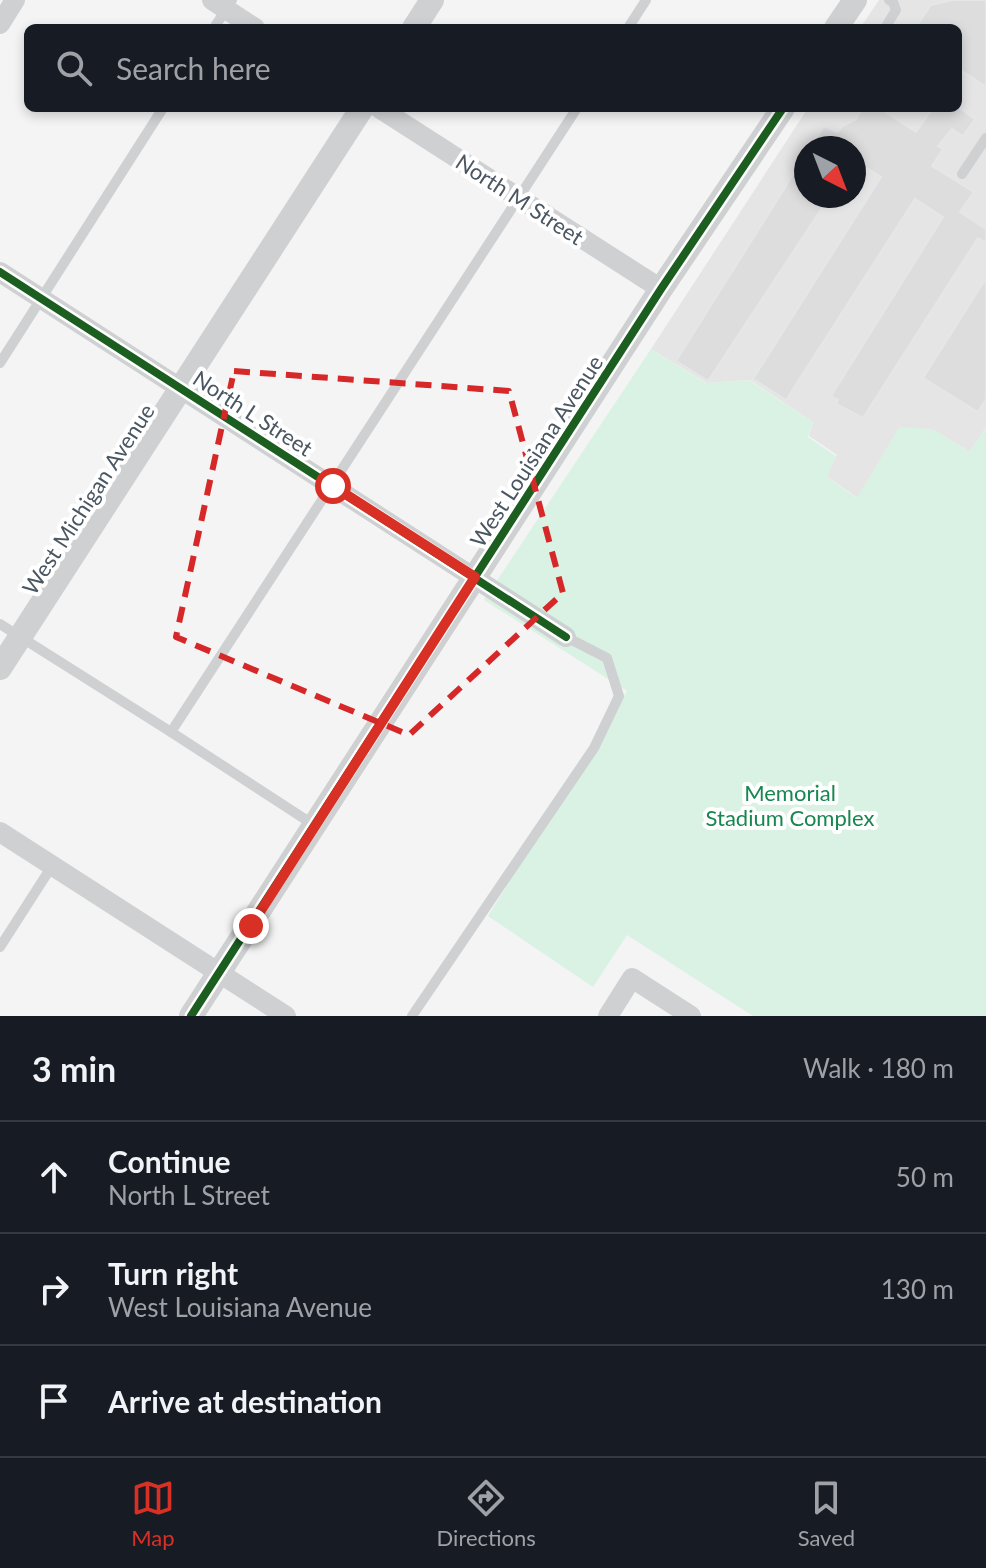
<!DOCTYPE html>
<meta charset="utf-8">
<style>
:root{--surface:#171b24;--page:#20242c;--text:#f1f3f6;--muted:#9ea1a6;--line:#363941;--accent:#d93025}
body{margin:0;font-family:Lato,sans-serif;background:var(--page);color:var(--text)}
.compass{position:absolute;left:794px;top:136px;width:72px;height:72px;border-radius:50%;background:var(--surface);box-shadow:0 4px 12px #0003;rotate:138deg}
.stop{position:absolute;width:24px;height:24px;margin:-18px;border:6px solid #d93025;border-radius:50%;background:#fff}
.stop.end{background:#d93025;border-color:#fff;box-shadow:0 2px 8px #0008}
.list{margin:0;padding:0;list-style:none}
h2{display:flex;justify-content:space-between;align-items:center;height:104px;margin:0;padding:0 32px;font-size:34px}
h2 small{font-size:26px;font-weight:400;color:var(--muted)}
.list li{display:grid;grid-template-columns:52px 1fr auto;gap:24px;align-items:center;box-sizing:border-box;height:112px;padding:0 32px;border-top:2px solid var(--line)}
.list b{display:block;font-size:30px;white-space:nowrap}
.list p{margin:0;font-size:26px;white-space:nowrap;color:var(--muted)}
.list em{font-size:26px;font-style:normal;color:var(--muted)}
.icon{flex:none;width:44px;height:44px;fill:none;stroke:currentColor;stroke-width:2;stroke-linecap:round;stroke-linejoin:round}
.map{position:relative;flex:none;width:986px;height:1016px;overflow:hidden}
.search{position:absolute;background:var(--surface);box-shadow:0 4px 12px #0003;left:24px;right:24px;top:24px;height:88px;display:flex;align-items:center;gap:20px;box-sizing:border-box;padding:0 28px;border-radius:12px;color:var(--muted);font-size:30px}
.sheet{height:440px;background:var(--surface)}
nav{display:flex;justify-content:space-around;align-items:center;box-sizing:border-box;height:112px;border-top:2px solid var(--line);background:var(--surface);font-size:22px;color:var(--muted)}
nav a{display:grid;justify-items:center;gap:4px}
nav .on{color:var(--accent)}
.map>svg:first-child{display:block}
.education{fill:#e6e5e6;fill-rule:evenodd}
.green{fill:#d9f2e3}
.building{fill:#ddddde;stroke:#e5e6e7;stroke-width:2}
.lines{fill:none;stroke-linecap:round;stroke-linejoin:round}
.service{stroke:#ced0d2;stroke-width:10}
.minor{stroke:#ced0d2;stroke-width:20}
.tertiary{stroke:#ced0d2;stroke-width:24}
.cycleway-casing{stroke:#fff;stroke-width:13}
.cycleway{stroke:#1b5e20;stroke-width:8}
.route{stroke:#d93025;stroke-width:10}
.marked{fill:none;stroke:#d62828;stroke-width:6;stroke-dasharray:16 10;stroke-linejoin:round}
.labels{text-anchor:middle;dominant-baseline:central;stroke-width:8;stroke-linejoin:round;paint-order:stroke}
.street-label{font-size:22px;fill:#4a5661;stroke:#fff}
.park-label{font-size:22px;fill:#17864f;stroke:#fff}
</style>
<div class="map">
<svg width="986" height="1016" viewBox="0 0 986 1016">
<rect width="100%" height="100%" fill="#f4f4f4"/>
<path class="education" d="M879,0H986V427L970,452L932,429L858,498L826,476L837,455L809,436L813,422L750,380L707,383L651,349L808,108H958V28H860ZM806,148H854V196H806Z"/>
<polygon class="green" points="651,349 706,383 749,380 813,422 808,437 836,456 827,477 857,498 899,427 932,429 970,452 986,427 986,1016 753,1016 627,935 593,987 488,916 627,691 484,600"/>
<g class="building">
<polygon points="953,0 986,0 986,87 958,68 958,28 915,28 931,5"/>
<polygon points="958,107 975,119 963,136 952,129 938,146 943,149 932,166 974,192 960,212 986,229 986,243 978,238 863,418 836,404 838,400 831,396 943,217 915,199 786,400 753,379 881,177 854,160 854,148 810,148 824,126 837,132 844,125 855,120 863,108 879,108 916,132 933,108"/>
<polygon points="806,154 806,196 830,196 708,381 676,361"/>
<polygon points="986,278 986,399 978,412 923,378"/>
</g>
<g class="lines">
<g class="service">
<polyline points="214,28 232,0"/>
<polyline points="628,28 646,0"/>
<polyline points="885,28 896,10 893,2 889,0"/>
<polyline points="962,174 986,138"/>
<polyline points="0,363 163,108"/>
<polyline points="0,624 171,732"/>
<polyline points="314,825 171,732 577,108"/>
<polyline points="0,947 52,866"/>
<polyline points="412,1016 594,748 619,696 607,658 566,637"/>
</g>
<g class="minor">
<polyline points="212,0 255,28"/>
<polyline points="0,24 15,0"/>
<polyline points="379,108 661,289"/>
<polyline points="0,272 566,637"/>
<polyline points="0,832 286,1016"/>
<polyline points="608,1016 632,978 691,1016"/>
</g>
<g class="tertiary">
<polyline points="414,28 432,0"/>
<polyline points="836,28 855,0"/>
<polyline points="0,668 362,108"/>
<polyline points="191,1016 661,289 783,108"/>
</g>
<g class="cycleway-casing">
<g id="cycleway">
<polyline points="0,272 566,637"/>
<polyline points="191,1016 661,289 783,108"/>
</g>
</g>
<use href="#cycleway" class="cycleway"/>
</g>
<g class="lines">
<polyline class="route" points="251,926 475,577 333,486"/>
</g>
<path class="marked" d="M234,371L509,391L563,593L409,735L176,637Z"/>
<g class="labels">
<g class="street-label">
<text transform="translate(520 199) rotate(33)">North M Street</text>
<text transform="translate(253 413) rotate(33)">North L Street</text>
<text transform="translate(536 451) rotate(-57)">West Louisiana Avenue</text>
<text transform="translate(88 499) rotate(-57)">West Michigan Avenue</text>
</g>
<g class="park-label">
<text x="790" y="792">Memorial<tspan x="790" dy="25">Stadium Complex</tspan></text>
</g>
</g>
</svg>
<svg class="compass" viewBox="-18 -18 36 36"><path d="M0-13l5 13h-10z" fill="#e53935"/><path d="M0 13l5-13h-10z" fill="#9ea1a6"/></svg>
<div class="stop" style="left:333px;top:486px"></div>
<div class="stop end" style="left:251px;top:926px"></div>
<div class="search"><svg class="icon" aria-label="search" viewBox="0 0 24 24"><circle cx="10" cy="10" r="6"/><path d="M15 15l6 6"/></svg>Search here</div>
</div>
<section class="sheet">
<h2>3 min<small>Walk · 180 m</small></h2>
<ul class="list">
<li><svg class="icon" aria-label="ahead" viewBox="0 0 24 24"><path d="M12 20V5M6 11l6-6 6 6"/></svg><div><b>Continue</b><p>North L Street</p></div><em>50 m</em></li>
<li><svg class="icon" aria-label="right" viewBox="0 0 24 24"><path d="M7 20v-9h11M14 6l5 5-5 5"/></svg><div><b>Turn right</b><p>West Louisiana Avenue</p></div><em>130 m</em></li>
<li><svg class="icon" aria-label="arrive" viewBox="0 0 24 24"><path d="M6 21V4h12l-3 4 3 4H6"/></svg><div><b>Arrive at destination</b></div></li>
</ul>
</section>
<nav>
<a class="on"><svg class="icon" aria-label="map" viewBox="0 0 24 24"><path d="M3 6l6-2 6 2 6-2v14l-6 2-6-2-6 2zM9 4v14M15 6v14"/></svg>Map</a>
<a><svg class="icon" aria-label="directions" viewBox="0 0 24 24"><path d="M12 3l9 9-9 9-9-9zM9 14v-3h6M13 9l2 2-2 2"/></svg>Directions</a>
<a><svg class="icon" aria-label="saved" viewBox="0 0 24 24"><path d="M7 4h10v16l-5-4-5 4z"/></svg>Saved</a>
</nav>
